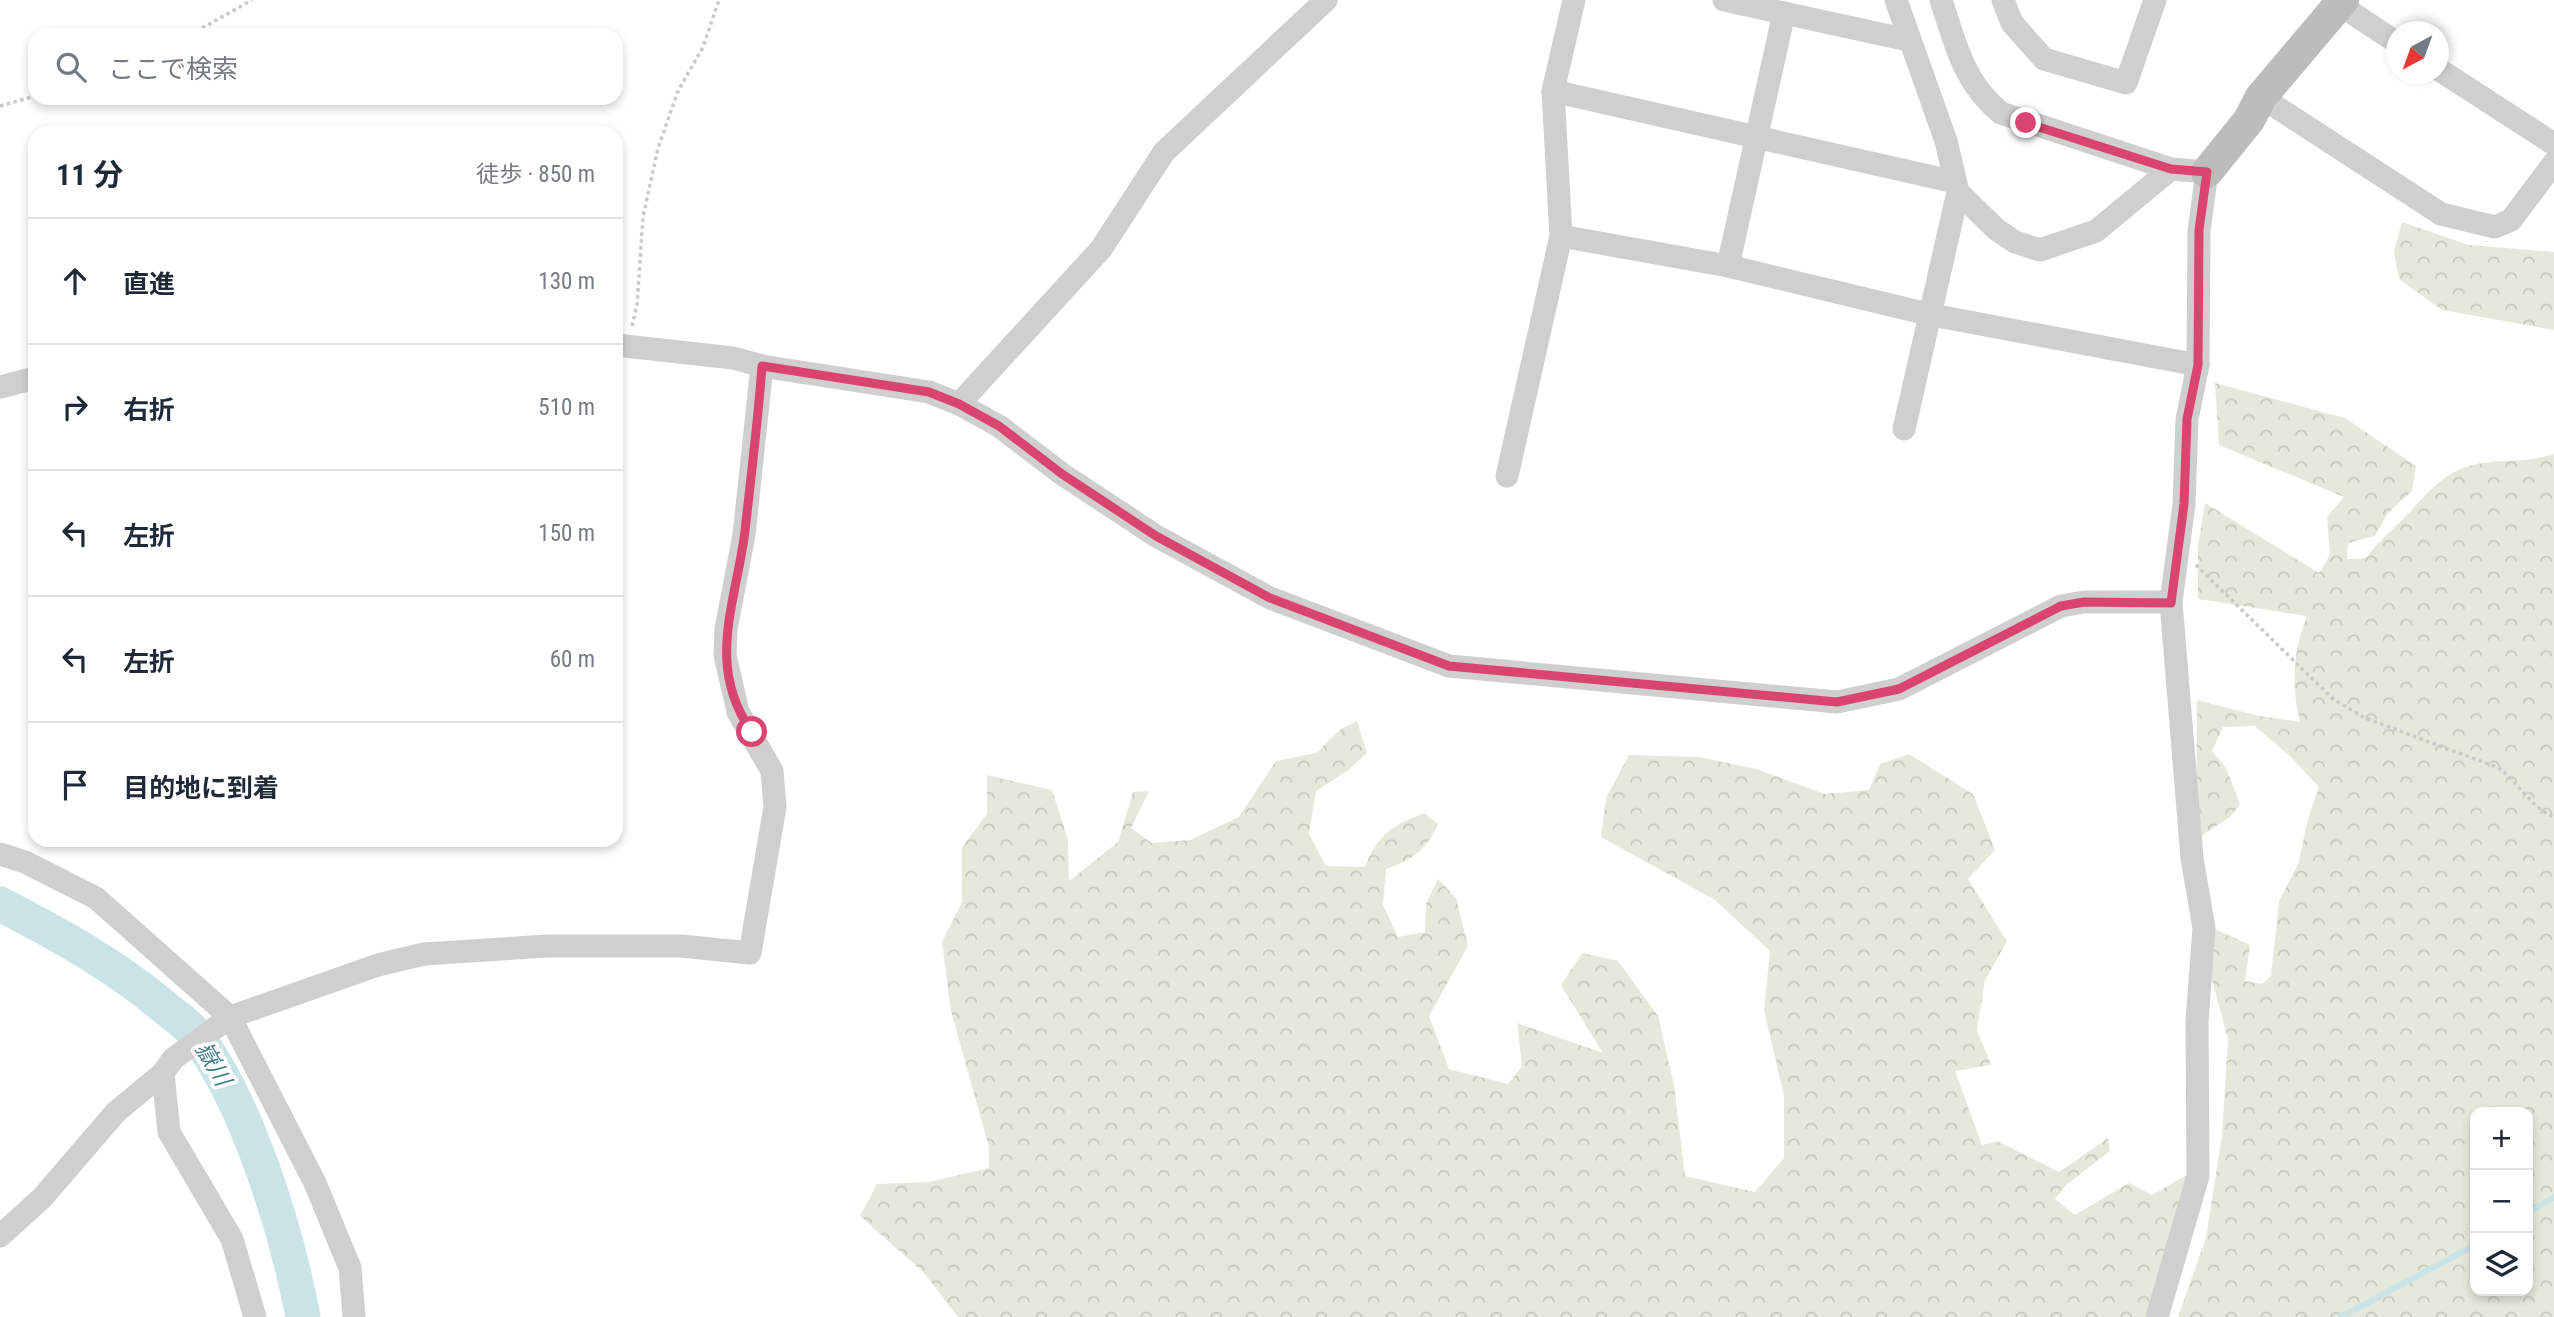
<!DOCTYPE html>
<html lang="ja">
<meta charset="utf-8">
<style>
:root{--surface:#fff;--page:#f2f2f3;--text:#1f2937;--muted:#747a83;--line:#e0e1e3}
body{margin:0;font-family:"Roboto Condensed","Noto Sans JP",sans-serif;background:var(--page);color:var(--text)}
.controls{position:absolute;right:21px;bottom:21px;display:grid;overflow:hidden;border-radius:14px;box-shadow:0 4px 10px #0003}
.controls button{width:63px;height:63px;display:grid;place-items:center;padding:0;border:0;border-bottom:2px solid var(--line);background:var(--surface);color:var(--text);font:35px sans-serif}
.compass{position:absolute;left:2386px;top:21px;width:63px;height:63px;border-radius:50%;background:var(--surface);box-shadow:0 4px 10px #0003;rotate:221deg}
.stop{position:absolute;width:21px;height:21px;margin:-16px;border:5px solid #da4471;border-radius:50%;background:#fff}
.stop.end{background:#da4471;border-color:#fff;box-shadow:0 2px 7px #0008}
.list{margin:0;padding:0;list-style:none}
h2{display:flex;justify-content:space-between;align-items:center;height:91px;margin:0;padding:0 28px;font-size:30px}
h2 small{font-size:23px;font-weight:400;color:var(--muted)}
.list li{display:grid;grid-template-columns:46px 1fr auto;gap:21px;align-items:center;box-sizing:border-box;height:126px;padding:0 28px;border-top:2px solid var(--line)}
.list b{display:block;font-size:26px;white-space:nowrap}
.list em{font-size:23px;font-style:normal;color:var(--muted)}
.icon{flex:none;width:38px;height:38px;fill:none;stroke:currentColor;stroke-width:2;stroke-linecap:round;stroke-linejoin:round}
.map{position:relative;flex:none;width:2554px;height:1317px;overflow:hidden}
.search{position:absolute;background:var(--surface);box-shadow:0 4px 10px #0003;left:28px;top:28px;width:595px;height:77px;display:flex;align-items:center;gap:18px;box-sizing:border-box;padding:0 24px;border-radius:21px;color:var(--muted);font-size:26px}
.panel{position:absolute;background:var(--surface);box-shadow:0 4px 10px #0003;left:28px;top:126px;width:595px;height:721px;border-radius:21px}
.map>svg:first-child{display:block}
.forest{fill:url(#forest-crowns);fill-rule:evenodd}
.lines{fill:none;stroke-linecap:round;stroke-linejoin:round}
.stream{stroke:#cae3e7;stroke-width:6}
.river{stroke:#cae3e7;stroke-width:35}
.path{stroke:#c9c9c9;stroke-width:3.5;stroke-dasharray:3.5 3.5;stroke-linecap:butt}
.street{stroke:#cfcfcf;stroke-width:23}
.secondary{stroke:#bcbcbc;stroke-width:32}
.route{stroke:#da4471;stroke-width:9}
.labels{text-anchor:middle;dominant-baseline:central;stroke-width:7;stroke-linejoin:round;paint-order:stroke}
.water-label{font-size:23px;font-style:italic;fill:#427e8a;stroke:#fff}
</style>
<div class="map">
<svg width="2554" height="1317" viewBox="0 0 2554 1317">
<defs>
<pattern id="forest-crowns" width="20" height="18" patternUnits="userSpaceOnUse" patternTransform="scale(1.75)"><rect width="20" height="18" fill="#e5e9dc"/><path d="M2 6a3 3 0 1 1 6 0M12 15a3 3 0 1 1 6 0" fill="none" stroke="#c5c8bd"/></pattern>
</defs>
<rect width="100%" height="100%" fill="#fff"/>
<g class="forest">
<polygon points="2402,222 2469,245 2554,252 2554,330 2442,310 2399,279 2394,251"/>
<path d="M2215,383L2345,418L2416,466L2412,491L2388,513L2375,536L2348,543L2347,559L2366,558C2377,543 2390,532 2403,519C2424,498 2439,475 2469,466C2497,458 2524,464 2554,454V1317H2178L2206,1238L2222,1135L2228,1039L2209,969L2215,929L2250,945L2245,981L2262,984L2271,976L2279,901L2299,862L2307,822L2319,787L2291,757L2255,726L2223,727L2212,751L2226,768L2240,804L2231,816L2200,837L2196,826L2197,700L2255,715L2300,722C2291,686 2293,650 2307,616L2198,599V546L2205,503L2319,573L2330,555L2327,517L2344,497L2219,445ZM2475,1112H2528V1291H2475Z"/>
<path d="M1357,721L1367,753L1346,772L1316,791L1309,834L1326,866L1365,867C1378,834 1392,826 1424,813L1438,824C1427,850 1412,860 1386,869L1383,905L1398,937L1425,932L1426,904L1438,879L1456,898L1468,946L1429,1016L1449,1069L1508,1084L1522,1066L1517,1023L1603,1053L1561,985L1582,953L1618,961L1658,1016L1674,1085L1685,1176L1755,1192L1784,1158V1096L1764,1010L1770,951L1715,900L1601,837L1606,798L1629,755L1699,757L1756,769L1825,794L1869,790L1880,764L1909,754L1973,794L1995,850L1968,879L2007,941L1985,980L1977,1030L1991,1065L1955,1071L1982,1145L1997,1141L2059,1172L2108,1138L2110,1151L2066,1185L2055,1199L2075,1215L2129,1183L2152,1195L2192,1172L2148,1317H958L924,1273L860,1216L877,1184L928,1182L989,1168V1147L951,1011L942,942L962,902V847L987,814V775L1052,790L1068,840L1069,881L1118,842L1133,792L1149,791L1131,828L1152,843L1190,840L1239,817L1276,761L1316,753L1341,729Z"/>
</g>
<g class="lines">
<g class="stream">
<polyline points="2528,1213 2554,1197"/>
<polyline points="2341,1317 2475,1245"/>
</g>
<path class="river" d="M0,904C58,934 113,964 163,1006C173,1015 187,1023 195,1034C248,1103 287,1232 303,1317"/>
<g class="path">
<polyline points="190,35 252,0"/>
<polyline points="0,106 35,96"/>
<polyline points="632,326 637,305 643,217 658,148 678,91 703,47 719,0"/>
<path d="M2196,565L2333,699L2365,718L2499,768C2519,783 2530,807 2554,817"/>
</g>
<g class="street">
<polyline points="1724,0 1908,40"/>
<polyline points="1896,0 1946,141 1958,192 1996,229 2015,242 2040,250 2096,231 2171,169"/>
<path d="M1941,0C1956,45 1963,82 2001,113L2171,169L2207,172L2199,231L2198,365L2187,419L2184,504L2171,602L2192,858L2204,928L2197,1021L2198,1176L2157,1317"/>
<polyline points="2003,0 2012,23 2044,59 2126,83 2155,0"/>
<polyline points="2340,5 2396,42"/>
<polyline points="2438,69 2554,144"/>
<polyline points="1553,91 1955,182"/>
<polyline points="2261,97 2441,214 2495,227 2511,220 2554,163"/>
<polyline points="1561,236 1728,266 1932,315 2198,365"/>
<polyline points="1728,266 1784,13"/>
<polyline points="616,345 733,358 762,366 929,392 959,404 999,426 1062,474 1156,536 1270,598 1449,666 1837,702 1899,689 2061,606 2084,602 2171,602"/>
<polyline points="0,387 35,378"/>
<polyline points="959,404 1101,249 1164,152 1326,0"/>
<polyline points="1904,429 1958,192"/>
<polyline points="1507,476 1561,236 1553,91 1574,0"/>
<polyline points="0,854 25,862 96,898 230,1017 315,1183 350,1268 354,1317"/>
<polyline points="163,1073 169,1132 232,1239 255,1317"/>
<polyline points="0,1236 42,1198 116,1112 163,1073 173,1059 230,1017 378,965 424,954 547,946 681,946 750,953 775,807 772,771 738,712 725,655 726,629 744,535 762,366"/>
</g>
<polyline class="secondary" points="2207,172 2249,120 2261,97 2343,0"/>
</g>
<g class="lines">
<path class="route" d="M752,732C705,666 736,603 745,531C751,476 758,421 762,366L929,392L959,404L999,426L1062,474L1156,536L1270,598L1449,666L1837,702L1899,689L2061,606L2084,602L2171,603L2184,504L2187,419L2198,365L2199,230L2207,172L2171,169L2026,123"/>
</g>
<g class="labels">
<g class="water-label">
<text transform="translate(213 1064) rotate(60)">嶽川</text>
</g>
</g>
</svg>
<div class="controls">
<button>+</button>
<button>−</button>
<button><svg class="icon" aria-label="layers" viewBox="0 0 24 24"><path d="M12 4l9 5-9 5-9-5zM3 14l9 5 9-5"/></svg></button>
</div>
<svg class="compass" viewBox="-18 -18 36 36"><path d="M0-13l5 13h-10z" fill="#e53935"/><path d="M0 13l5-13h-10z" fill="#747a83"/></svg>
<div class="stop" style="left:752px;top:732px"></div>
<div class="stop end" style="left:2026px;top:123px"></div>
<div class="search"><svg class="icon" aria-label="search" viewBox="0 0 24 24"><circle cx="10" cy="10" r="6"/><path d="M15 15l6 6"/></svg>ここで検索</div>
<section class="panel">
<h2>11 分<small>徒歩 · 850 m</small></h2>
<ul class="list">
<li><svg class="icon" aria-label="ahead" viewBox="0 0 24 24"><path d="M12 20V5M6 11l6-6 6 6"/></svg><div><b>直進</b></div><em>130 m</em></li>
<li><svg class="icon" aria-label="right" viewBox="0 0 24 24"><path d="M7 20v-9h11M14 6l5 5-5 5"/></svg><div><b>右折</b></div><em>510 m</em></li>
<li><svg class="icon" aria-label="left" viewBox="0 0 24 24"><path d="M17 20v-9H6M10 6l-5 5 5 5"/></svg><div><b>左折</b></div><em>150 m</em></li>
<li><svg class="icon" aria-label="left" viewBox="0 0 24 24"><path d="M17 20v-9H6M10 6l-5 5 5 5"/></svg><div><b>左折</b></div><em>60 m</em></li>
<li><svg class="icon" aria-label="arrive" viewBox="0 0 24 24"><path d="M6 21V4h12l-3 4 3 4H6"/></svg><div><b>目的地に到着</b></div></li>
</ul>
</section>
</div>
